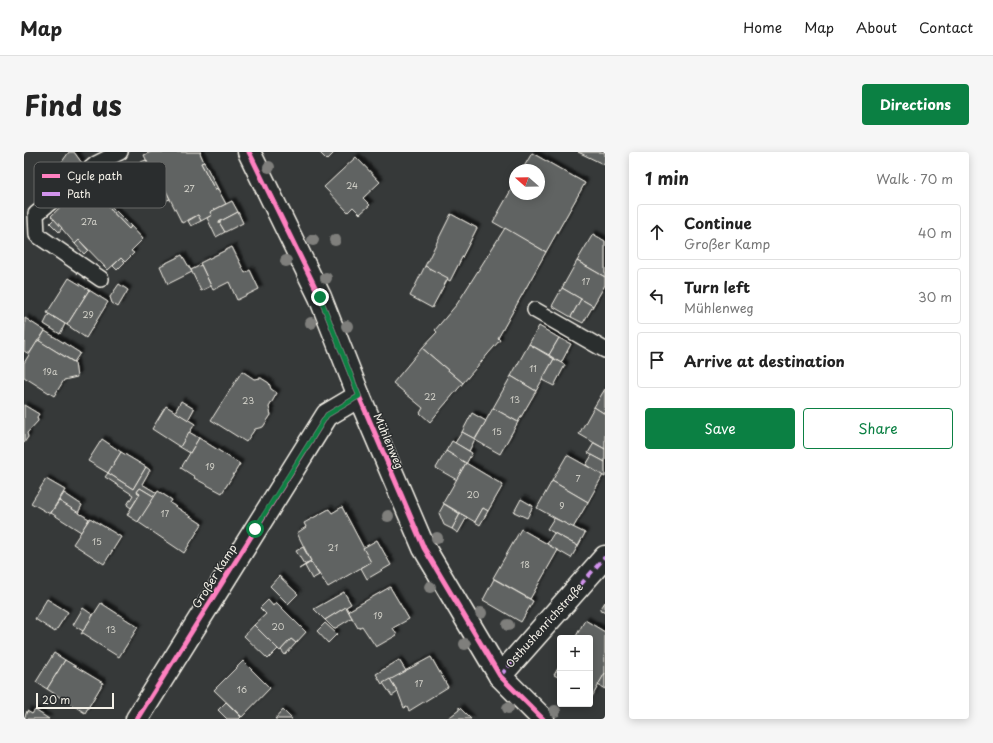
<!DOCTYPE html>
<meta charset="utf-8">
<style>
:root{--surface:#fff;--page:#f6f6f6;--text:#222;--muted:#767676;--line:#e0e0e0;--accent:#0b8043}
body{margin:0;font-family:"Playpen Sans",sans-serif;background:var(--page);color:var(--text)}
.controls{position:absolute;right:12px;bottom:12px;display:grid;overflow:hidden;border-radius:4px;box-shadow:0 2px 10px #0003}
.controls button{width:36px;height:36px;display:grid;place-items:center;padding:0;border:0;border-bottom:1px solid var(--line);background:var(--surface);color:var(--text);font:20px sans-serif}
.compass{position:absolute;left:485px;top:12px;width:36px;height:36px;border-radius:50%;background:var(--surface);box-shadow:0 2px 10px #0003;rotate:290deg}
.scale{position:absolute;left:12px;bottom:10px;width:78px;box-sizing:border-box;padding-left:4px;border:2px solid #f4f1e8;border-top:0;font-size:11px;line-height:14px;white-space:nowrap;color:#f4f1e8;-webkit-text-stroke:3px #2a2d2e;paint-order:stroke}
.stop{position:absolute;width:12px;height:12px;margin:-9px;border:3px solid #0b8043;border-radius:50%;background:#fff}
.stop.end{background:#0b8043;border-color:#fff;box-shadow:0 1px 4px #0008}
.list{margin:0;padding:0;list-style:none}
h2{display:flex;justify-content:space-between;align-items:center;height:52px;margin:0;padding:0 16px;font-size:17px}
h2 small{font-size:13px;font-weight:400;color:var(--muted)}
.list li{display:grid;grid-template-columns:26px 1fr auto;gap:12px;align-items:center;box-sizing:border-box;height:56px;margin:0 8px 8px;padding:0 8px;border:1px solid var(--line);border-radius:4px}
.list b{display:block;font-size:15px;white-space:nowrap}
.list p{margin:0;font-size:13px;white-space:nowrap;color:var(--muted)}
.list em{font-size:13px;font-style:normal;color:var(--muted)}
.actions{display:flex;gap:8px;padding:12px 16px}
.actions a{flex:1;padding:9px 0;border:1px solid var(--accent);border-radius:4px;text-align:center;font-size:14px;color:var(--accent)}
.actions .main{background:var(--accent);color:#fff}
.icon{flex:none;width:22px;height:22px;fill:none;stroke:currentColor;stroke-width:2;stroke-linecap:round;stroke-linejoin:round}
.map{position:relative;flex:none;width:581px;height:567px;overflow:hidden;border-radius:4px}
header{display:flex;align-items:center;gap:24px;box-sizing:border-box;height:56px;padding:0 20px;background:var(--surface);border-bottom:1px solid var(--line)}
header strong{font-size:19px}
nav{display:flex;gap:22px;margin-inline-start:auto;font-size:14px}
.intro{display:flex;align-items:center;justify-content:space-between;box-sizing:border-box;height:96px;padding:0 24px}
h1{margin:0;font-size:28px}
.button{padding:10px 18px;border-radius:4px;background:var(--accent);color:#fff;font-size:14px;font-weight:700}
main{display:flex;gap:24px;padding:0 24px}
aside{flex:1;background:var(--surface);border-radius:4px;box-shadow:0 2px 10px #0003}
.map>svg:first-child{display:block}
.building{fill:#616362;stroke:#f4f1e8;filter:url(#shadow)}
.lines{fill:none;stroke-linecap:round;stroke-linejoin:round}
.lane-casing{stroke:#f4f1e8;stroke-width:18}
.street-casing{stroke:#f4f1e8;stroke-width:25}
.lane{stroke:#2a2d2e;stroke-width:15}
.street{stroke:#2a2d2e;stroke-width:22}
.quiet{stroke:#d193ec;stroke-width:4;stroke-dasharray:8 4;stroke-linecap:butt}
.cycleway-casing{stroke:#2a2d2e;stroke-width:8}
.cycleway{stroke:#ff80c0;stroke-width:5}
.tree{fill:#7f7f7c}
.route{stroke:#0b8043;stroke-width:5}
.labels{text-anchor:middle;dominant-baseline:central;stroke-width:3;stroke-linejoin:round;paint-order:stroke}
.number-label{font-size:9px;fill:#cfcec6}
.street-label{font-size:11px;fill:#f4f1e8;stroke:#2a2d2e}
.key{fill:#2a2d2e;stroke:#676866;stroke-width:1}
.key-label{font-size:11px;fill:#f4f1e8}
</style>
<header>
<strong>Map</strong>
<nav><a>Home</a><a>Map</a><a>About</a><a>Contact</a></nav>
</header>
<div class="intro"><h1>Find us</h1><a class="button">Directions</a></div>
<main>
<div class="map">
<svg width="581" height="567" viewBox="0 0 581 567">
<defs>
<filter id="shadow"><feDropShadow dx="3.5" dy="-3.5" stdDeviation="1" flood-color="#0009"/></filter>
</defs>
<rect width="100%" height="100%" fill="#363939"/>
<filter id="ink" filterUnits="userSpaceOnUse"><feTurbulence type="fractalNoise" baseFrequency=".025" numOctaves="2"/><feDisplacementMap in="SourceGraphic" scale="8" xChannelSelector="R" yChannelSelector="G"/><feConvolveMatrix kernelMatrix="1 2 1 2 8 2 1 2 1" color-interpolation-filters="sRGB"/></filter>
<g filter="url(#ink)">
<g class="building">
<polygon points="45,0 50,0 58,11 36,28 30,21"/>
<polygon points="127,0 177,0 176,1 180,10 177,11 191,38 194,37 202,52 186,60 188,63 177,69 174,63 158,71 140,35 134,37 125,19 127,18 120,3"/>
<polygon points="295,0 311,0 303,8"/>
<polygon points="554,0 579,0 581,1 581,13"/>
<polygon points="508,1 561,31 522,100 469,70 491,31 491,42 515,42 515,18 498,18"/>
<polygon points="332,5 356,30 339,46 346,53 336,62 329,55 324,60 300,35"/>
<polygon points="122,8 127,18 122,21 117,10"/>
<polygon points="180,10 194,37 191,38 177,11"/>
<polygon points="68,30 81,44 79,46 86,53 84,55 105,77 107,74 119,87 107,99 110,101 101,110 97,106 84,118 55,88 51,92 27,64 54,38 57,41"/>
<polygon points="140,35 146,47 140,49 134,37"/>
<polygon points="208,49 214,60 195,70 201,80 192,85 183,66 188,63 186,60"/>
<polygon points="86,53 107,74 105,77 84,55"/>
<polygon points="214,60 219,71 201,80 195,70"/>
<polygon points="427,62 453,76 426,129 401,114"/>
<polygon points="174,63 177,69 167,74 164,69"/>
<polygon points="30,67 38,76 35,80 26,71"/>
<polygon points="481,76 522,100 474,186 476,188 439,231 398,196 413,180 411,178 433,152"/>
<polygon points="569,82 581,89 581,125 553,109"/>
<polygon points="55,88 64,98 60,102 51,92"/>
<polygon points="208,95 221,121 226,118 235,137 213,148 205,130 189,138 176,111"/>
<polygon points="158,103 168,120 144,132 136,114"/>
<polygon points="97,106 101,110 93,118 89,114"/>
<polygon points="553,109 581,125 581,133 569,154 538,136"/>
<polygon points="177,113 187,134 177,139 167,118"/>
<polygon points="401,114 424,126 408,156 386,144"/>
<polygon points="45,126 65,138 43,173 23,161"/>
<polygon points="95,132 104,138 94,155 88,151 86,145"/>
<polygon points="538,136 557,147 547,165 528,154"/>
<polygon points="65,138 84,150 62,186 43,173"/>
<polygon points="557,147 569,154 559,171 547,165"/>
<polygon points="25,162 41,172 36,182 20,172"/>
<polygon points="1,166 21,179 5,202 0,199"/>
<polygon points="515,174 535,186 525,203 505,192"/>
<polygon points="21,179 56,201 50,210 15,189"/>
<polygon points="535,186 547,192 537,211 525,203"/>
<polygon points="14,188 51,211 53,225 40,228 30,244 0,225 0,211"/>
<polygon points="505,192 530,207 512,239 487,224"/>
<polygon points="398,196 439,231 406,270 396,261 399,256 369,231"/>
<polygon points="530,207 541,213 530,234 518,228"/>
<polygon points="218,219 230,227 237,226 245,231 247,237 253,241 245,255 247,263 239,275 231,277 222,290 187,268"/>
<polygon points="487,224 512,239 494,270 469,256"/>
<polygon points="581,237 581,262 570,255"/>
<polygon points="157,249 170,257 164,268 151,260"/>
<polygon points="0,253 15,262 13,265 14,269 3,281 4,285 0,291"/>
<polygon points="142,254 171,272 156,295 128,277"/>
<polygon points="570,255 581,262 581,297 555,282"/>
<polygon points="469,256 494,270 476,302 451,288"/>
<polygon points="448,261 462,269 451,287 438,280"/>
<polygon points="165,280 175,286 166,301 156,295"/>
<polygon points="438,280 451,287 445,299 431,291"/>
<polygon points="175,286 216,312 198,341 170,326 171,325 157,316"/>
<polygon points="78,287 97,300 84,321 64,309"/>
<polygon points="428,289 448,301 442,312 422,299"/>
<polygon points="570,291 581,297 581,310 564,301"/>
<polygon points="422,299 442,311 433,328 412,316"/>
<polygon points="97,300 122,315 109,337 84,321"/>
<polygon points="543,303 579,323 564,350 528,329"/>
<polygon points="568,303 581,310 581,325 562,313"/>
<polygon points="442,311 479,333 464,359 459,356 451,370 419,351"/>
<polygon points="122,315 126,318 118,332 133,341 131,345 116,336 113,340 116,342 107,356 103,353 109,343 81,325 84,321 109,337"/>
<polygon points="22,327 41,338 26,362 7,351"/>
<polygon points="528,329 564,350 549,376 513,356"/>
<polygon points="116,336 131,345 114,370 103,363 116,342 113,340"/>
<polygon points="134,339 148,348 146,351 178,372 160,401 114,370"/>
<polygon points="40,341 58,353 54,361 35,349"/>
<polygon points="497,347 509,354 503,366 490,360"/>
<polygon points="35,349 65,367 57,380 27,361"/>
<polygon points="420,352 436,362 428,377 420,373 415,361"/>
<polygon points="318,355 347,410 304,435 287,410 275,417 287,409 273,381 282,375 280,371 305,357 308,361"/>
<polygon points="459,356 464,359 456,373 451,370"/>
<polygon points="436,362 443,365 434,381 428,377"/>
<polygon points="66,366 97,385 80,412 49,392"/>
<polygon points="530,366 561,381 554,394 523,377"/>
<polygon points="497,377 534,398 506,447 469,426"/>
<polygon points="530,381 554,394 547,406 523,392"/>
<polygon points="353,388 367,413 343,427 337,416 347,410 339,396"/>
<polygon points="279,395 287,409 280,412 272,399"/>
<polygon points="287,410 295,423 288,427 281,414"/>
<polygon points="255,424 274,442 264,452 246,434"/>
<polygon points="470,427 509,449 497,470 459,448"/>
<polygon points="366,435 385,467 369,476 373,483 352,495 338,474 334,476 324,459"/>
<polygon points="320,440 327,452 301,468 290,457"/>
<polygon points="23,447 44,460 31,480 11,467"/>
<polygon points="244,448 249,454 252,450 282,480 272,491 267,487 256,499 230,473 242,462 236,456"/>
<polygon points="581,450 581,461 576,458"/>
<polygon points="77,451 114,475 95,505 66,487 67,486 59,481 57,482"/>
<polygon points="322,455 328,466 310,477 301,468"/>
<polygon points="59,456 69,463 59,479 49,473"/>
<polygon points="561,468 581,480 581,521 568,545 566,543 566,486 551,486"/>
<polygon points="301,471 313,482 304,491 293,479"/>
<polygon points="230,473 254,497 244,507 220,484"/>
<polygon points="267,487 272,491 261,503 257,498"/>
<polygon points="30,501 41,508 23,537 12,530"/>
<polygon points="407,505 424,535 385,559 383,555 380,556 374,540 366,527"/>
<polygon points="41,508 79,531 61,561 23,537"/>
<polygon points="375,508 382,519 358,532 352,522"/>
<polygon points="219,509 246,536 218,565 190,538"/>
<polygon points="536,513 536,526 530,523"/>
<polygon points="581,521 581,537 574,533"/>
<polygon points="366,527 374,540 368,544 359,531"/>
<polygon points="202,550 217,565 215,567 203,567 194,558"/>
<polygon points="435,555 447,567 423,567 435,558"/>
<polygon points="11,558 25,567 0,567 3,559 8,562"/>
<polygon points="259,558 268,567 251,567"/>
</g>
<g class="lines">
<g class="lane-casing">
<g id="lane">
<polyline points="77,127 13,83 12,62 72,12 96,0"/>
<polyline points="511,158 581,198"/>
</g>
</g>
<g class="street-casing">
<g id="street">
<polyline points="225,0 296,145 335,244 400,396 476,524 519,567"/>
<polyline points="476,524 581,405"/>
<polyline points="113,567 303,263 335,244"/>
</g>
</g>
<use href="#lane" class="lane"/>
<use href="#street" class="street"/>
<polyline class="quiet" points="476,524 581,405"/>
<g class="cycleway-casing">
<g id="cycleway">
<polyline points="225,0 296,145 335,244 400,396 476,524 519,567"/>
<polyline points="113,567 303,263 335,244"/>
</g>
</g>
<use href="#cycleway" class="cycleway"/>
</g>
<g class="tree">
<circle cx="245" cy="15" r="6"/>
<circle cx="289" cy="88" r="6"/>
<circle cx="311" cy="88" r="6"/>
<circle cx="262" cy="109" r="6"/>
<circle cx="302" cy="126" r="6"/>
<circle cx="287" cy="171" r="6"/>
<circle cx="323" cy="174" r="6"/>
<circle cx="364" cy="364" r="6"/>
<circle cx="413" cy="386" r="6"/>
<circle cx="406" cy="435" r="6"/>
<circle cx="457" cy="461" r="6"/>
<circle cx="484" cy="473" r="6"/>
<circle cx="441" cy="492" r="6"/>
<circle cx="484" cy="556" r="6"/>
<circle cx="531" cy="559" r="6"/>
</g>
</g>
<g class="lines" filter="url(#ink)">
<polyline class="route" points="231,377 303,263 335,244 296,145"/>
</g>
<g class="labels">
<g class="number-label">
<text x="328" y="33">24</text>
<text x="165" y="36">27</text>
<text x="65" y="69">27a</text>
<text x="562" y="129">17</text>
<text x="64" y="162">29</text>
<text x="509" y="216">11</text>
<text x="26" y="219">19a</text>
<text x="406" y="244">22</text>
<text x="491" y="247">13</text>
<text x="224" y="248">23</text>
<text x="473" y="279">15</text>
<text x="186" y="314">19</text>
<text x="554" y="326">7</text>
<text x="449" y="342">20</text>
<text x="538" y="353">9</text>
<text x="141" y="361">17</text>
<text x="73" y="389">15</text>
<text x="309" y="395">21</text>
<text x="501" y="412">18</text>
<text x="354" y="463">19</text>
<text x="254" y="474">20</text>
<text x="87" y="477">13</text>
<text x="395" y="531">17</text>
<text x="218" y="537">16</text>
</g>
<g class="street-label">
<text transform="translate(365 289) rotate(67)">Mühlenweg</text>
<text transform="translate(190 424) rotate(-58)">Großer Kamp</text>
<text transform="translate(520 473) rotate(-48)">Osthushenrichstraße</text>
</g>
</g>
<rect x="10" y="10" width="132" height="46" rx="6" class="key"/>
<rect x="18" y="22" width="18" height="4" fill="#ff80c0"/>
<rect x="18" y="40" width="18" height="4" fill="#d193ec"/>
<g class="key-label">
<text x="43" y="28">Cycle path</text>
<text x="43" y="46">Path</text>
</g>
</svg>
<div class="controls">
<button>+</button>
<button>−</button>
</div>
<svg class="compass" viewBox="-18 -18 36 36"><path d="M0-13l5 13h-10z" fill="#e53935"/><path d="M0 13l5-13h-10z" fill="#767676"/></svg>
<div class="scale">20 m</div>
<div class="stop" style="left:231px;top:377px"></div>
<div class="stop end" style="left:296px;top:145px"></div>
</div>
<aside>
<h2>1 min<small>Walk · 70 m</small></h2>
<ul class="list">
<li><svg class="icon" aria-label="ahead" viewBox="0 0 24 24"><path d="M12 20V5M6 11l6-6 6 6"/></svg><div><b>Continue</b><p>Großer Kamp</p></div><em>40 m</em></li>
<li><svg class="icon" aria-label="left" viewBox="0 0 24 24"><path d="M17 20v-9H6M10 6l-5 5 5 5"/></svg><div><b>Turn left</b><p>Mühlenweg</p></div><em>30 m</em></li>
<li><svg class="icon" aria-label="arrive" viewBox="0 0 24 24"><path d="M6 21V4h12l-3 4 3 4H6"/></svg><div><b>Arrive at destination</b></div></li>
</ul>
<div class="actions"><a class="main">Save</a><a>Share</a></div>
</aside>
</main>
